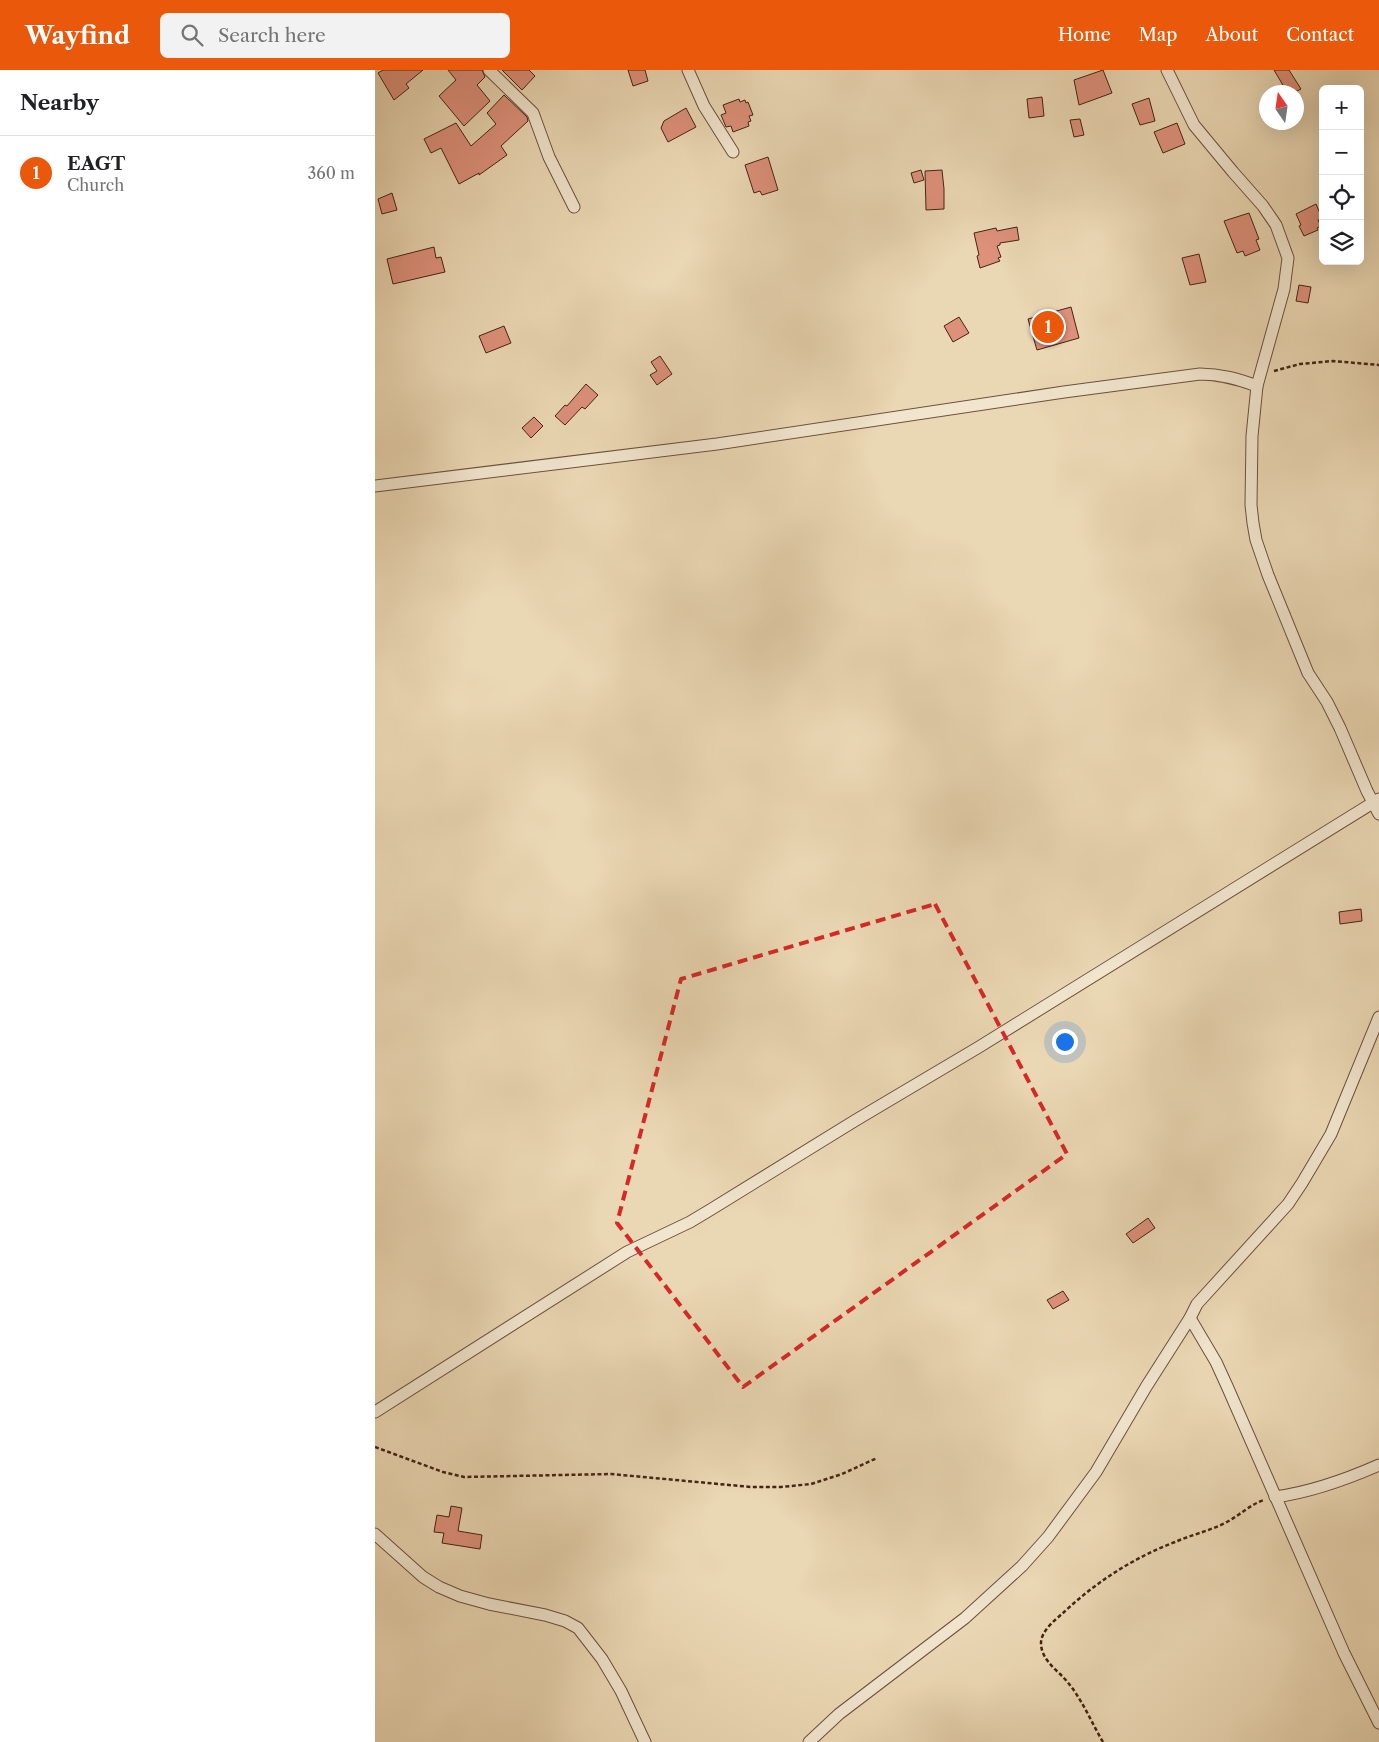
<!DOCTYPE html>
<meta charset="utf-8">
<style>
:root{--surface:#fff;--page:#f2f2f2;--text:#202124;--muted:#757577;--line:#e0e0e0;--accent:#ea580c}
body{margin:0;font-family:"Libre Caslon Text",serif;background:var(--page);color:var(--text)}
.controls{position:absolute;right:15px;top:15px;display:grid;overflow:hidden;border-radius:8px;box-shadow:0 5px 20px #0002}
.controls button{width:45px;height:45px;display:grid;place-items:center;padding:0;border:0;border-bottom:1px solid var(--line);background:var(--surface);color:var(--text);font:25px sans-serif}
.compass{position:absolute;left:884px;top:15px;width:45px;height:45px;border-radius:50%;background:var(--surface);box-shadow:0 5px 20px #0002;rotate:347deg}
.you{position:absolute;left:689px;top:971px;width:18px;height:18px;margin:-12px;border:4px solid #fff;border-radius:50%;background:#1a73e8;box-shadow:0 0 0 8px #1a73e833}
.badge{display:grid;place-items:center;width:32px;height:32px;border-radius:50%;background:var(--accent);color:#fff;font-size:16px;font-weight:700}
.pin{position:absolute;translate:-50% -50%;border:2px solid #fff;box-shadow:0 1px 5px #0006}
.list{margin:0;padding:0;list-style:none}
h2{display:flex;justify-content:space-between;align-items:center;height:65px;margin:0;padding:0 20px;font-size:21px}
h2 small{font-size:16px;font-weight:400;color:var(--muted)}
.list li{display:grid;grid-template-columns:32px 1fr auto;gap:15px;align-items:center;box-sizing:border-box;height:75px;padding:0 20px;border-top:1px solid var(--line)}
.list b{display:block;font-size:19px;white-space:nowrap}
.list p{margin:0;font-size:16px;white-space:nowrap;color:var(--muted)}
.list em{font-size:16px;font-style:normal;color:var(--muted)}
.icon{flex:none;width:28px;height:28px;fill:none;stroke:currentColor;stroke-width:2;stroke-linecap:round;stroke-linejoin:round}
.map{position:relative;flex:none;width:1004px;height:1672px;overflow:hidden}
header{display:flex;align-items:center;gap:30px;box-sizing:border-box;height:70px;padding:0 25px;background:var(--accent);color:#fff}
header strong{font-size:24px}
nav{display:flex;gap:28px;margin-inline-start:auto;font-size:18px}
.search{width:350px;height:45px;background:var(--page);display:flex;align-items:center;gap:12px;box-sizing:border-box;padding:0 18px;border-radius:8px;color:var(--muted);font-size:19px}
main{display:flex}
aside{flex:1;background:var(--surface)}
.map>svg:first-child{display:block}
.building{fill:#dd907a;stroke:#432314}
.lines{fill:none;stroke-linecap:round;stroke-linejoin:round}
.street-casing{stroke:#6d503c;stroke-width:13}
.path{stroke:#432314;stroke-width:2.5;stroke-dasharray:4 2.5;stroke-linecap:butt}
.street{stroke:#f1e5ce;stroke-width:11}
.marked{fill:none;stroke:#d62828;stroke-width:4;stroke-dasharray:10 6;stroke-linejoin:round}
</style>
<header>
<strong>Wayfind</strong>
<div class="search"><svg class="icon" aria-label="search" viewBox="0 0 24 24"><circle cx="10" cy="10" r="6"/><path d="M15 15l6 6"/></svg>Search here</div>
<nav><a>Home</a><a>Map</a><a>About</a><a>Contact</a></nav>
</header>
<main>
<aside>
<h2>Nearby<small></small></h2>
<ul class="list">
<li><span class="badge">1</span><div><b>EAGT</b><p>Church</p></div><em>360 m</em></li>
</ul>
</aside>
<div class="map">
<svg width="1004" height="1672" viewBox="0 0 1004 1672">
<rect width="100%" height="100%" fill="#ead7b3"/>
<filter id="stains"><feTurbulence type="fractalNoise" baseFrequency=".004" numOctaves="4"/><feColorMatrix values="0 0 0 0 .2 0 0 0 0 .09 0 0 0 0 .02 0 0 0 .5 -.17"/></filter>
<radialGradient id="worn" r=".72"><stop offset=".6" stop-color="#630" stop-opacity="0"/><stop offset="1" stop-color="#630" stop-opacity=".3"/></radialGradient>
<g class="building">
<polygon points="8,0 48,0 31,14 34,18 19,30 3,3"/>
<polygon points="73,0 107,0 110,7 102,15 115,31 89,56 64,26 81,10"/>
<polygon points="127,0 154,0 160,6 147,20"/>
<polygon points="253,0 270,0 273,11 258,16"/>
<polygon points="728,0 737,23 704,35 699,10"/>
<polygon points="899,0 914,0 926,19 920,22 912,22"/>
<polygon points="129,25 152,47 153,51 126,76 132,85 104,105 104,103 84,114 66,78 56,83 49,69 81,53 96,76 121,54 112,43"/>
<polygon points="667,27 669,46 654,48 652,29"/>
<polygon points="774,28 780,51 765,55 757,34"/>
<polygon points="364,29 365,32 370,30 371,33 373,32 378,45 374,46 376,51 373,52 374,56 358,62 356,56 351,57 346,45 351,43 348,35"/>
<polygon points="311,38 321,57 293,72 286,58 289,51"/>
<polygon points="705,49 709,65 699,67 695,50"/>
<polygon points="802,53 810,74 788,83 779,62"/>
<polygon points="393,87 403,120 387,125 385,121 379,123 370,95"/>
<polygon points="546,100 549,110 539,113 536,103"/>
<polygon points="567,100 569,119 569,139 551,140 550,101"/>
<polygon points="17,123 22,140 7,144 3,129"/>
<polygon points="941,134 947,148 943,150 946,156 942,158 943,160 929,166 924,156 926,155 921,144"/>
<polygon points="874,143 884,169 881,170 885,180 870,186 868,181 862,183 849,151"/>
<polygon points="642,157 644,170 625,173 625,175 622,176 626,187 623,188 625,191 605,198 602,186 604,185 599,163 621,158 622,161"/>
<polygon points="59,177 61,188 66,187 70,202 18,214 12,189"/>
<polygon points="824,184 831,212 815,215 807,188"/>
<polygon points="924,215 936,217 933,233 921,231"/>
<polygon points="696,237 704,268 662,280 653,249"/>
<polygon points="584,247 594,263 578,272 569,256"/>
<polygon points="129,256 136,273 111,283 104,266"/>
<polygon points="285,286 297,304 282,315 275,305 282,301 276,292"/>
<polygon points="211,314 223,325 210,339 207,337 190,355 180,346 190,335 192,336"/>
<polygon points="159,347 168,356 156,368 147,358"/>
<polygon points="986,839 987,851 965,854 964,842"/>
<polygon points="773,1148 780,1158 758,1173 751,1164"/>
<polygon points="688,1221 694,1230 678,1239 672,1230"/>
<polygon points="76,1436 87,1438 83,1461 107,1465 105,1479 67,1473 69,1463 59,1462 62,1445 74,1447"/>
</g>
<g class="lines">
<g class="street-casing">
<g id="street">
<polyline points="114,0 158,43 174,87 199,137"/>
<polyline points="313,0 329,36 358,82"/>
<polyline points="792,0 819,55 858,102 888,136 901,155 913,188 909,219 882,316 877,366 876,435 878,453 881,470 893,505 933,603 952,632 965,658 992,721 1004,744"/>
<path d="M0,416L342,374L689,322L825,304C846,304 863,309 882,316"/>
<polyline points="815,1248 841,1292 852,1316 969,1583 1004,1653"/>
<polyline points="0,1342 252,1182 315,1152 335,1140 481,1050 604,977 1004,729"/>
<path d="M900,1427C937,1422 970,1410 1004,1395"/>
<polyline points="0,1464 48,1507 64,1517 85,1526 114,1534 170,1545 190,1551 203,1558 227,1589 246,1621 270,1672"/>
<polyline points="434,1672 464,1644 590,1548 647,1496 673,1467 721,1402 771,1317 815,1248 822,1234 913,1134 927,1113 956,1064 1004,947"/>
</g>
</g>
<g class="path">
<polyline points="899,301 925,294 958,291 1004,295"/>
<polyline points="0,1377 68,1402 89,1407 236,1404 376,1417 406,1417 436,1414 467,1404 502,1388"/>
<path d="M728,1672C715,1650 706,1626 688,1607C679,1598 666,1588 666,1573C666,1561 680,1550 688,1543C721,1512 758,1488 800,1472C816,1465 834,1461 850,1453C864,1446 874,1435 889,1430"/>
</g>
<use href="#street" class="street"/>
</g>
<path class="marked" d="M560,834L692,1084L368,1317L242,1153L306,909Z"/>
<rect width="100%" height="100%" filter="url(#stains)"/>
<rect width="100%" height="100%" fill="url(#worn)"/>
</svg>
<div class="controls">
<button>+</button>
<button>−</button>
<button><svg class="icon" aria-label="locate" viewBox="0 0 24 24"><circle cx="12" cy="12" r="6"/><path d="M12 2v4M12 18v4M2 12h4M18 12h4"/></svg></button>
<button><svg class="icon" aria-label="layers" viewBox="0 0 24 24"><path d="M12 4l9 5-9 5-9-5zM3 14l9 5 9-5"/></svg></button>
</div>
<svg class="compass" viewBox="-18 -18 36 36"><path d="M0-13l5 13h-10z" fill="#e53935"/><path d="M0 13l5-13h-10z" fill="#757577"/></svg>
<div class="you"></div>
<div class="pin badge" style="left:673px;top:257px">1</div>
</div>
</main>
